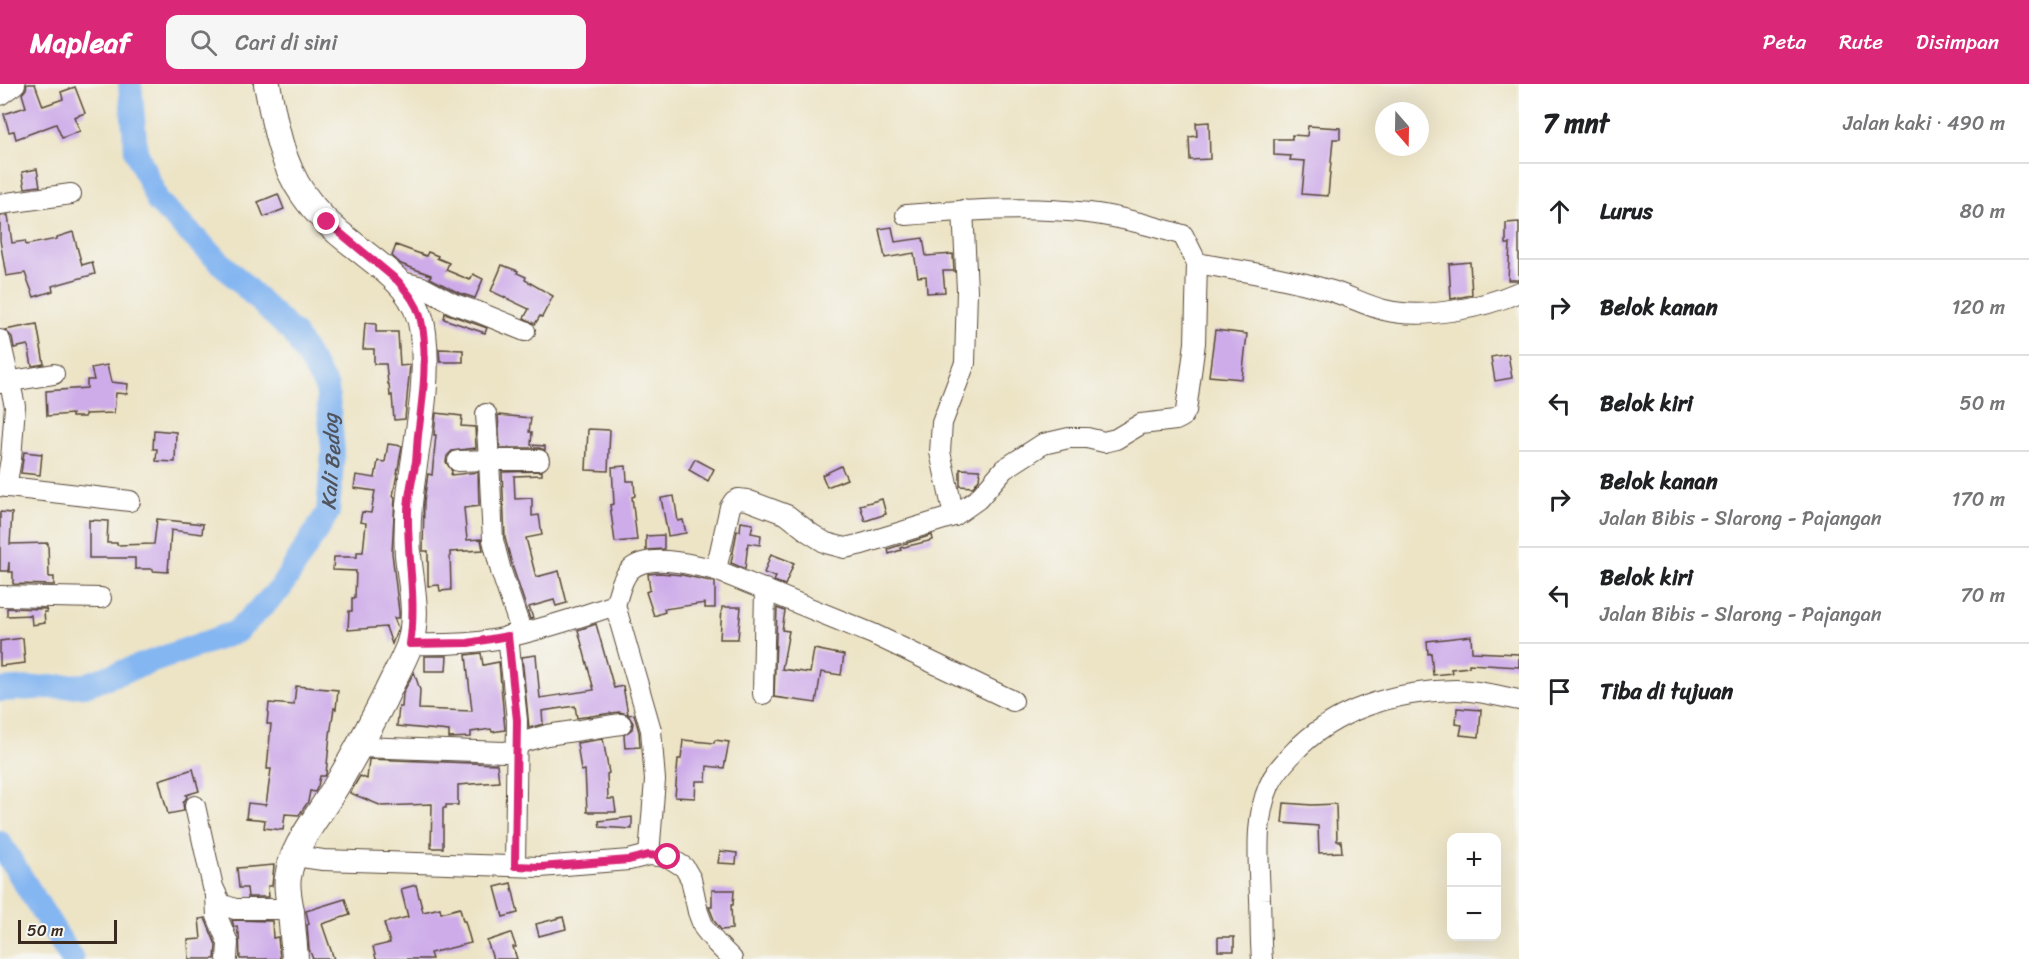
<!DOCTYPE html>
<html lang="id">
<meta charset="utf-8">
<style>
:root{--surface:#fff;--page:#f6f6f6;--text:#202124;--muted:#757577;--line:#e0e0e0;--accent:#db2777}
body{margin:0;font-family:Sriracha,sans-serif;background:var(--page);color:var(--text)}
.controls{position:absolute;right:18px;bottom:18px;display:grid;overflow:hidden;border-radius:12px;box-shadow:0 6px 24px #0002}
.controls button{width:54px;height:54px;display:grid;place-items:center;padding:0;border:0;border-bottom:2px solid var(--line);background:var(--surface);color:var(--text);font:30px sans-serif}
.compass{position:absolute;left:1375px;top:18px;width:54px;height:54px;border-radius:50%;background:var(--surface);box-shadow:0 6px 24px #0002;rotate:160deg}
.scale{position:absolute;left:18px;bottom:15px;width:99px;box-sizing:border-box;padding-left:6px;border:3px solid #3b2a1e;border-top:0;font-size:16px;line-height:21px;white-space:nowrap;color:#3b2a1e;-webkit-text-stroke:4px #f6f6f2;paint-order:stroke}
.stop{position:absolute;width:18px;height:18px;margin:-14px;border:4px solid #db2777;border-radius:50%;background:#fff}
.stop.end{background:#db2777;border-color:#fff;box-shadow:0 2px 6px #0008}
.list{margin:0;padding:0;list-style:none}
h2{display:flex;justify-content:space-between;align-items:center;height:78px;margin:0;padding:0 24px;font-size:26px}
h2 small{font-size:20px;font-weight:400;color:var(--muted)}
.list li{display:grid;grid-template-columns:39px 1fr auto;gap:18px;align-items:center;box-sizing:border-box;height:96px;padding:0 24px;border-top:2px solid var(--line)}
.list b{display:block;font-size:22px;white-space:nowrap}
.list p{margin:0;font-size:20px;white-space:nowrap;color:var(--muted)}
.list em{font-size:20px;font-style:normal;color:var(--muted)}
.icon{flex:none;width:33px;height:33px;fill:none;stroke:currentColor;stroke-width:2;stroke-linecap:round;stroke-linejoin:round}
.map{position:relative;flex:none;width:1519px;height:875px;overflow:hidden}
header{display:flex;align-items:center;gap:36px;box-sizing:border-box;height:84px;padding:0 30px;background:var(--accent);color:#fff}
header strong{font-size:28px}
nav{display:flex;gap:33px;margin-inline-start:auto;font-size:21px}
.search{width:420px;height:54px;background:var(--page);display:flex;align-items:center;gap:15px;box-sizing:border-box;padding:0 21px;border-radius:12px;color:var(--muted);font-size:22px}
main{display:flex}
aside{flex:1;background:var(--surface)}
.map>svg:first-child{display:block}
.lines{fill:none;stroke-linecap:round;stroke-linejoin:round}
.river{stroke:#84b6f1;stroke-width:24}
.building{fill:#ceace9}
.minor-casing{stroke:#564637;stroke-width:22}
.major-casing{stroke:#564637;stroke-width:28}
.minor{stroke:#fff;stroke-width:20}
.major{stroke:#fff;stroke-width:26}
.route{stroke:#db2777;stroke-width:8}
.labels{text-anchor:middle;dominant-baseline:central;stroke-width:6;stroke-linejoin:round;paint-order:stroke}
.water-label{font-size:21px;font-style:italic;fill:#51545d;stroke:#f6f6f2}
</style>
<header>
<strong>Mapleaf</strong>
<div class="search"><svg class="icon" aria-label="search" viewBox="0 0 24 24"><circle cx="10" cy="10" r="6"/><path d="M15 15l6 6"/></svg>Cari di sini</div>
<nav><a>Peta</a><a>Rute</a><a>Disimpan</a></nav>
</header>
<main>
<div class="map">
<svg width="1519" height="875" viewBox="0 0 1519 875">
<rect width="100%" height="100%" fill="#f6f6f2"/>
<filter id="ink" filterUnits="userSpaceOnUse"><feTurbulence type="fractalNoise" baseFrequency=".0167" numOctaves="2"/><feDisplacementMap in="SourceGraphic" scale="12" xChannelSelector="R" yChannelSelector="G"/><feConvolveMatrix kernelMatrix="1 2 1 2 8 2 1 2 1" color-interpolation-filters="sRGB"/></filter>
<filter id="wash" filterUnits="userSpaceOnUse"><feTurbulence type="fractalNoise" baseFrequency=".008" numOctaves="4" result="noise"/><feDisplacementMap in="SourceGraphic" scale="24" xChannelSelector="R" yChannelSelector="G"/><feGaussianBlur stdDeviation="1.35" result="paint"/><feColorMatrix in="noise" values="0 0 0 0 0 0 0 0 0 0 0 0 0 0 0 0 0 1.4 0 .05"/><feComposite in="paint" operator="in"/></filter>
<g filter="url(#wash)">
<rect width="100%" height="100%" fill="#ede4c6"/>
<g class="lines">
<g class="river">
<path id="s1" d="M0,606L85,601L236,548L280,505L328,428L333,367L327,304L294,250L158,118L136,67L130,0"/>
<polyline points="0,759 72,875"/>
</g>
</g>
<g id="blocks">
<g class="building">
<polygon points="27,0 35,0 43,22 63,15 61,8 75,3 85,29 74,33 80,47 62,54 56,40 16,55 14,47 9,48 4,30 26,23 22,10 26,5"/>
<polygon points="1209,38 1210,75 1190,76 1189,53 1197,52 1196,39"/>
<polygon points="1308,42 1340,44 1340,55 1333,55 1328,112 1302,110 1305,77 1290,76 1291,72 1274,71 1274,55 1292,55 1292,51 1307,52"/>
<polygon points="37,85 40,102 25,104 22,88"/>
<polygon points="278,110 284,125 264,133 258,118"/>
<polygon points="8,131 12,159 25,157 26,161 57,155 57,153 73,148 82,181 92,178 95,190 52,202 53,207 34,213 25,189 6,192 0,156 0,132"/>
<polygon points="1519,138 1519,196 1508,196 1510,160 1506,160 1506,139"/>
<polygon points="892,143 895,158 923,154 926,172 953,170 954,187 943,187 945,208 927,209 926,192 918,193 914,169 885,174 879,145"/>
<polygon points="396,161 426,172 428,168 438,172 437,174 449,179 446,186 470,196 473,190 483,195 475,214 459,209 430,194 431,191 401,180 392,172"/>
<polygon points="1470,178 1472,211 1451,215 1449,180"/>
<polygon points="502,181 518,187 517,189 526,193 525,196 553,212 542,233 540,232 535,240 524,234 529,225 491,207"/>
<polygon points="445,229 487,244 485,249 444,235"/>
<polygon points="365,239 376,240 376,248 398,248 400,282 410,281 405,335 394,336 392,311 390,312 389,300 388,300 386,280 374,280 374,265 363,265"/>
<polygon points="37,240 44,280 32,282 28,261 14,264 12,253 5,246"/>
<polygon points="1215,246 1247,250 1242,295 1209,292"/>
<polygon points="439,265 463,266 463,278 440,278"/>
<polygon points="1508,270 1512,294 1495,297 1491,273"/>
<polygon points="107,281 111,298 128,300 127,310 116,309 114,329 85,330 85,333 72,333 72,330 47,332 46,307 87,304 87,296 94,296 91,284"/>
<polygon points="436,329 462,332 461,342 475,343 476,364 452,367 447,372 446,378 452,387 451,391 478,388 479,422 464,424 467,456 481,455 483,466 450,468 451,506 440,507 439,501 428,502 428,467 423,467 424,417 428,390 432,391 436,351 434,351"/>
<polygon points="498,331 531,334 529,348 532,348 531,361 545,362 545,366 539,364 500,364"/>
<polygon points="588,345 610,346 608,387 586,386"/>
<polygon points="154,346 176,348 175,378 156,377 157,365 153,365"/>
<polygon points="388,360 402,362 393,412 395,413 392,469 399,528 399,534 394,534 398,544 392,560 386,543 348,546 349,527 352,527 352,514 355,514 356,487 333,486 334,473 357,473 357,468 363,468 366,439 360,438 362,428 371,429 375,407 354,404 356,391 375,394 378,377 385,378"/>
<polygon points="24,368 42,370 40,391 21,389"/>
<polygon points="695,375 714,385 708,397 689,386"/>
<polygon points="626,382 627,397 634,397 635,412 632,413 637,456 615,458 610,421 614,420 612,383"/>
<polygon points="841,382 847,395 827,403 822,391"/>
<polygon points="960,385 980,386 979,395 973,403 960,402"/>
<polygon points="542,387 542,391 514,392 515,415 532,414 532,432 539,431 542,451 526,454 536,493 559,487 567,519 556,522 554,516 529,523 533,534 530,535 513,484 505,454 502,388"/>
<polygon points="674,412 678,437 683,436 686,449 668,452 661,414"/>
<polygon points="882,415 886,430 865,437 860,421"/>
<polygon points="0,428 12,429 10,460 48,459 49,493 54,493 54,501 13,500 13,488 9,488 9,478 8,487 0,487"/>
<polygon points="157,435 203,440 202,450 171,446 168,488 153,487 153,485 135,485 135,474 89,474 89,436 108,437 107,459 117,459 117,461 154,460"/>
<polygon points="741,438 753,440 751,449 761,451 760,461 748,459 745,485 731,479 737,447 740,447"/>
<polygon points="664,451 664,465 646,466 646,452"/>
<polygon points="932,451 933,456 900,464 901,466 889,470 888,465"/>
<polygon points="771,470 794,479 785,501 774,497 776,493 764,489"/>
<polygon points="660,489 682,491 715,498 715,524 705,524 705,519 664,525 665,528 654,532 646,508 650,506 648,490"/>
<polygon points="722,523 741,523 738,555 720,555"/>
<polygon points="7,524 46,525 47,528 44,528 45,539 32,541 31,531 7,532"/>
<polygon points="777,524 785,527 782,546 789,547 782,585 810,589 814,565 844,571 841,591 821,588 816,619 774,613"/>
<polygon points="596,540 614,604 623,602 628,630 619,628 577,634 575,622 542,627 543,640 529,644 522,573 536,571 540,614 594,606 578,546"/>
<polygon points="1471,552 1472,568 1519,570 1519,583 1469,580 1469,583 1451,585 1452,589 1433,591 1431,569 1428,570 1427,557"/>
<polygon points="23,554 25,579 0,582 0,557"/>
<polygon points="481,569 483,581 499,578 505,646 492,648 491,645 471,648 471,653 449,654 449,647 397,642 399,623 402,623 403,609 414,588 420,606 419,625 472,627 466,571"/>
<polygon points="425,572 447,572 446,587 425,587"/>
<polygon points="296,602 338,606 336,625 334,624 330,651 326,690 325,692 320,692 318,702 315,708 310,707 308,718 299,731 285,730 283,746 264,744 265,736 246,734 248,719 266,721 271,685 267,685 271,640 267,640 269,619 294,621"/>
<polygon points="1457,624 1481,626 1479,653 1460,651 1462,641 1456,640"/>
<polygon points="634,630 639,648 640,663 625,664 624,651 632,645 633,639 628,631"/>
<polygon points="603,655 609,689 607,690 608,715 614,715 616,728 587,728 585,686 581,687 577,659"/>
<polygon points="683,656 714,659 715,656 729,658 724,684 707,682 706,697 696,697 695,714 675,713 678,675 681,675"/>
<polygon points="369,675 497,680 499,698 458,701 458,721 446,721 446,724 443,724 443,764 431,764 432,720 382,722 350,709 360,692 367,695"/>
<polygon points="193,685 199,707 186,711 187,713 183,719 184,727 168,730 159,696"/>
<polygon points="1284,719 1312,721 1336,720 1337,757 1341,757 1342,768 1319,769 1318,742 1282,739"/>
<polygon points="632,733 632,745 600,743 599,737"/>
<polygon points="720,767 737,769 736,780 718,779"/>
<polygon points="274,781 272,802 268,802 269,813 248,813 247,804 239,804 237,784"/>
<polygon points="511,799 518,829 503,833 495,803"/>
<polygon points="416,801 423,828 440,824 441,829 460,824 463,837 465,837 471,859 430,869 432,875 376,875 373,863 390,859 384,839 408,833 401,805"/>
<polygon points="712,806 734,806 733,821 731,821 732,845 721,846 715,838 709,823 712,823"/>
<polygon points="345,815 350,831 322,840 334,875 313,875 309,865 307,841 309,840 306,827"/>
<polygon points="563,833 566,845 539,852 536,840"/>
<polygon points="205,834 216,861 215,875 189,875 188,856 201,855 199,835"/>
<polygon points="232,836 272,837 273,854 278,853 280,875 240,875 239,849 238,850 237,842 234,843"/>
<polygon points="511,849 516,863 513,863 517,875 493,875 487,857"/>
<rect x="1218" y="853" width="16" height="14"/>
</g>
</g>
</g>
<g filter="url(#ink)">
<use href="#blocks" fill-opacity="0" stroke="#564637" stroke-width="1.5"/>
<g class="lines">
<g class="minor-casing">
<g id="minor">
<polyline points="0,11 15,0"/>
<polyline points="0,120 71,110"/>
<polyline points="963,126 967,206 965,279 942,339 940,368 954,432 862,460 845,464 826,459 810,449 787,431 747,416 738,415 734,417 730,423 716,486 873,550 1013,617"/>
<path d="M906,131C966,126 1029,122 1089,129C1121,133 1152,142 1183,151L1197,179C1241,187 1285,193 1328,206C1347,211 1364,221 1384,226C1423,236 1483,224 1519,208"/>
<polyline points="398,197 422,203 454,220 478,228 525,247"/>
<polyline points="0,256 15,322 11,375 6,403"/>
<polyline points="0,299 54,290"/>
<polyline points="458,377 489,376 486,330"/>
<polyline points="0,402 130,417"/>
<polyline points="954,432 978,415 1004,385 1043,360 1069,354 1087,354 1104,358 1116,355 1141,340 1176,336 1182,333 1186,327 1195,259 1197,179"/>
<polyline points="0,512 101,514"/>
<polyline points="615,521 651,646 655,696 649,771"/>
<polyline points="522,549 501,487 493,456 489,376 539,376"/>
<polyline points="508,552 517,636 515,782"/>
<path d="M409,560C439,561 469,560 498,555C538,547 577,534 615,521C619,510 621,495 630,486C648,468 694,481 716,486"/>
<polyline points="763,610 765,505"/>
<polyline points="360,663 505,668 515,665 523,658 547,651 621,640"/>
<polyline points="195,722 213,803 221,820 235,825 290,825"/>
<polyline points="295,772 323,776 540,783 629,776 649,771 668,773 684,783 691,795 698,828 704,844 716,859 732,875"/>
<polyline points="216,812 217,832 228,859 227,875"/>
<path d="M1262,875C1260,855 1261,835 1260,815C1259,779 1254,736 1269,702C1274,689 1284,679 1293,669C1334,625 1396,607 1456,606C1477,606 1498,612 1519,616"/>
</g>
</g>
<g class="major-casing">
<path id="major" d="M267,0C274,36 281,79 303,110C316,129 335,147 354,161C386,187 418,205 423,249C432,324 403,397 408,471C411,501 419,533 409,562C402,580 392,597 384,615C367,648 350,680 330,712C315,737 292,763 288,793C286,804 289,816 291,827C292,843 294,859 295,875"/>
</g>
<use href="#minor" class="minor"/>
<use href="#major" class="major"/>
</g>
</g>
<g class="lines" filter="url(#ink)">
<path class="route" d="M327,138L398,197C407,208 416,218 420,232C429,268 423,314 418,351C417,360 417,369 416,378C412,395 408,411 408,428C407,472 417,516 410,560L468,559L508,552L517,636L515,782L540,783L629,776L648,771L668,773"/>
</g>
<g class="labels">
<g class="water-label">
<text stroke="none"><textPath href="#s1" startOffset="448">Kali Bedog</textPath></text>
</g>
</g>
</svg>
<div class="controls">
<button>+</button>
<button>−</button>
</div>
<svg class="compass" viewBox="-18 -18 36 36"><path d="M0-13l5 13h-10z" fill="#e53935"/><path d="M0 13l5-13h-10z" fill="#757577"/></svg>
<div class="scale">50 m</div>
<div class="stop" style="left:668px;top:773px"></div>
<div class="stop end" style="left:327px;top:138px"></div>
</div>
<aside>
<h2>7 mnt<small>Jalan kaki · 490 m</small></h2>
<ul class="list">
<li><svg class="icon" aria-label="ahead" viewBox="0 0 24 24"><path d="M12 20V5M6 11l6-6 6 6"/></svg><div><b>Lurus</b></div><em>80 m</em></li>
<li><svg class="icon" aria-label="right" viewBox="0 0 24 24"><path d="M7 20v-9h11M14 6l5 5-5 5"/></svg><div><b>Belok kanan</b></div><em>120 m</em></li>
<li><svg class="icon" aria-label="left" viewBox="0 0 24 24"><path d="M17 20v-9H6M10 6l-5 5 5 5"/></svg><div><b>Belok kiri</b></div><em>50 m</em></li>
<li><svg class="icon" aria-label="right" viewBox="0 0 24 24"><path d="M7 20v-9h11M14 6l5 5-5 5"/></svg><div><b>Belok kanan</b><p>Jalan Bibis - Slarong - Pajangan</p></div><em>170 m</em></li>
<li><svg class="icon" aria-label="left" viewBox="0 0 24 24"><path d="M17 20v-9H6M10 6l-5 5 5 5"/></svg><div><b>Belok kiri</b><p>Jalan Bibis - Slarong - Pajangan</p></div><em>70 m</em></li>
<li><svg class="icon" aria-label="arrive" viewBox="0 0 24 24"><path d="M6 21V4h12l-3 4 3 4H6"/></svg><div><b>Tiba di tujuan</b></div></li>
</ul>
</aside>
</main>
